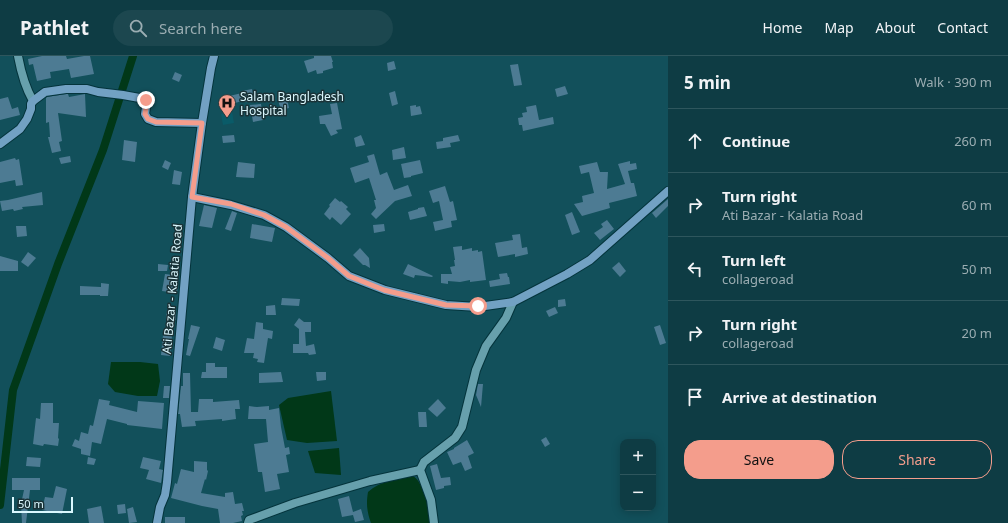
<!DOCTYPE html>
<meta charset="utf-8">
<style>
:root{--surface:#0e3c44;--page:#1c474f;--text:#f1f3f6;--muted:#9badb2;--line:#2e565d;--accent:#f49d8c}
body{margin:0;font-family:"Noto Sans",sans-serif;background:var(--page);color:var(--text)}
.controls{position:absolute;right:12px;bottom:12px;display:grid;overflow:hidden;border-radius:8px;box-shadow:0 2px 10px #0003}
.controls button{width:36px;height:36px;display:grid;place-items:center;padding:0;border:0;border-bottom:1px solid var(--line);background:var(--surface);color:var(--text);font:20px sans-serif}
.scale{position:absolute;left:12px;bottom:10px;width:61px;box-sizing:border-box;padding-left:4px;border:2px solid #dbf8fe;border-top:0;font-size:11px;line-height:14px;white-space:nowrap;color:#dbf8fe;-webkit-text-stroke:3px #1a3237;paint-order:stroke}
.stop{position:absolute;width:12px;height:12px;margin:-9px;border:3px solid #f49d8c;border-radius:50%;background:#fff}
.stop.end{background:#f49d8c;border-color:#fff;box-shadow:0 1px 4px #0008}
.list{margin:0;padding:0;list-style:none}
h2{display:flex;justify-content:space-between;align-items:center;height:52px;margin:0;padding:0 16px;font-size:17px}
h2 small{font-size:13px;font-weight:400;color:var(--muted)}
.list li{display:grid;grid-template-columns:26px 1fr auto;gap:12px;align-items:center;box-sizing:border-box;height:64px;padding:0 16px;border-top:1px solid var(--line)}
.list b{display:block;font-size:15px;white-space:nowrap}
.list p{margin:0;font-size:13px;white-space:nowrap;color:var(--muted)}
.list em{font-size:13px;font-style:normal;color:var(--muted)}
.actions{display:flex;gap:8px;padding:12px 16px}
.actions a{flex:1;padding:9px 0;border:1px solid var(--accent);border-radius:16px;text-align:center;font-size:14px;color:var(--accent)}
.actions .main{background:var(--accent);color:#111}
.icon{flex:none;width:22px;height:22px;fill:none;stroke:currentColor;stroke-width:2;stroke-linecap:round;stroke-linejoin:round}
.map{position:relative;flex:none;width:668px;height:467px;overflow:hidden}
header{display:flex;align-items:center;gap:24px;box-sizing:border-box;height:56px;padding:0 20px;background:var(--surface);border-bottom:1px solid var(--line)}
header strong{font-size:19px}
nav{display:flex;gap:22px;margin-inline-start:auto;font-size:14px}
.search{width:280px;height:36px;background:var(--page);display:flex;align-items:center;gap:10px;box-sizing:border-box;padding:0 14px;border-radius:22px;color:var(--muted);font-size:15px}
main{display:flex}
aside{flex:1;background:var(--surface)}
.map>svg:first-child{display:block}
.built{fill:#0a5b68}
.water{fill:#013818}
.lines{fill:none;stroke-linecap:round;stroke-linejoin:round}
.canal{stroke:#013818;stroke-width:8}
.building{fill:#4d7b93}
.street-casing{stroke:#04343c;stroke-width:10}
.secondary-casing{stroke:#04343c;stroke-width:10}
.street{stroke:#67a0ac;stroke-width:8}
.secondary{stroke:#72a1c3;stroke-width:8}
.route{stroke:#f49d8c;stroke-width:5}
.labels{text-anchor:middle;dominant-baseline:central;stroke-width:3;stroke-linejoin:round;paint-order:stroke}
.poi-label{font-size:12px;fill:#dbf8fe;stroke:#1a3237;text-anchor:start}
.street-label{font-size:12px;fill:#dbf8fe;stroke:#1a3237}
</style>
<header>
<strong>Pathlet</strong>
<div class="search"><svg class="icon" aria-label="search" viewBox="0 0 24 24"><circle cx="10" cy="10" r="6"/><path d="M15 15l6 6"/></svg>Search here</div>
<nav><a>Home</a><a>Map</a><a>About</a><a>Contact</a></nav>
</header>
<main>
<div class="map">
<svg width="668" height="467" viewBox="0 0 668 467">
<rect width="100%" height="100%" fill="#12505b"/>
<polygon class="built" points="232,56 234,67 223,69 221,58"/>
<g class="water">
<polygon points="111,306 140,306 158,308 160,325 157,340 138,340 115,336 108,328"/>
<polygon points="331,335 337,385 307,387 287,384 279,349 288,342"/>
<polygon points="339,392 341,419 315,417 308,395"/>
<path d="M413,420C424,426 429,455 431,467H371C367,456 366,448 368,436C380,425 397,423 413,420Z"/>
</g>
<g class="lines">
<polyline class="canal" points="0,449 13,334 58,208 103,94 133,0"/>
</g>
<g class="building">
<polygon points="42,0 66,0 67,3 84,0 90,0 94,18 71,22 69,13 50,16 51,22 37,25 33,8 29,9 28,3"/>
<polygon points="314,0 331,0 333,6 332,6 333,12 323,15 323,17 317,18 316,14 308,17 304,5 314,2"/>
<polygon points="394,5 396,13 388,15 387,7"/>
<polygon points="518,8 522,29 514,30 510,9"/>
<polygon points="175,16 182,19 179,26 172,23"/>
<polygon points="565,30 568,38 557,41 555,33"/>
<polygon points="252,33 254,45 243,46 243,45 226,49 225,41 242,37 242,35"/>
<polygon points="395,35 398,48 392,50 389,37"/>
<polygon points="66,38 68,38 69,41 85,38 86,61 58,57 62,85 59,86 61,95 52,97 48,81 50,81 49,66 46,67 46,42 47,41"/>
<polygon points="8,41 12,53 18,51 20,59 0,64 0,43"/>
<polygon points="287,42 289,52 281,54 278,44"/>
<polygon points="337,47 342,73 336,74 338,77 331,80 325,68 320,68 319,60 332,58 330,48"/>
<polygon points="261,48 263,64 253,66 250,49"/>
<polygon points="416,49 416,51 420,50 422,58 411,60 410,50"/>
<polygon points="536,49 539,64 553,61 554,68 523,75 522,69 519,69 518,62 523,61 522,57 527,56 526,51"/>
<polygon points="234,79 235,86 223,87 222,80"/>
<polygon points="361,79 365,89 356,91 354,82"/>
<polygon points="458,79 460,85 450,87 451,91 437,93 436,86 443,85 443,82"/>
<polygon points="124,84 137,86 135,106 122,104"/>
<polygon points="404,91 406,102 393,104 392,94"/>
<polygon points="374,98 380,119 387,116 394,134 408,129 412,140 395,145 376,163 371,158 376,152 374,144 376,144 369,122 355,127 350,112 369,106 367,100"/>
<polygon points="70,100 71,106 61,108 59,102"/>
<polygon points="15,102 16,104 19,103 23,129 16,130 15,124 0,127 0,106"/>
<polygon points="165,104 171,107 168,114 162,111"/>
<polygon points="420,104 423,117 411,120 411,121 404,122 401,108"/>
<polygon points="630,105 630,108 636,107 637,113 628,115 631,127 634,127 637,140 609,147 610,152 582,160 574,148 583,146 582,140 594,137 589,116 581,118 579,110 597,106 600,116 608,116 607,133 625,128 618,108"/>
<polygon points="238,106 255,108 254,122 236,121"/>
<polygon points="174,114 182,116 180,129 172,128"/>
<polygon points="445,130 450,146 453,145 457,164 451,165 452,171 435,175 433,166 443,164 439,145 433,147 429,135"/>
<polygon points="42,136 43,149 22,151 23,153 14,155 13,153 2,155 0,145 8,144"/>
<polygon points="335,142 340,146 341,145 348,151 346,153 351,158 341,169 332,161 330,164 324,158 330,150 329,149"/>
<polygon points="668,143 668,150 656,162 652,157"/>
<polygon points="204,149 217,152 212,172 199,170"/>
<polygon points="424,151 427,160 410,164 408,156 418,153 418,152"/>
<polygon points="232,155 237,157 231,175 225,173"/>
<polygon points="572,156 580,176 572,179 565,159"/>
<polygon points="607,164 614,173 600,184 594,177 603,171 601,168"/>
<polygon points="252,168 275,172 272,186 250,182"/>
<polygon points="384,168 385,175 374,177 373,169"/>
<polygon points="16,170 26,170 27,180 17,181"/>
<polygon points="520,178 522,192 527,191 528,198 515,201 515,198 498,201 495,187 513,184 512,179"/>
<polygon points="462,190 462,194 472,192 472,195 478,194 478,196 482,195 486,224 470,226 470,224 460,226 448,225 448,228 441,227 441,218 452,218 450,211 455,210 454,204 455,204 453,191"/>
<polygon points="360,192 369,202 370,212 365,209 363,209 353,199"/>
<polygon points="28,196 36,202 28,211 21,206"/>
<polygon points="0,200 18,205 18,215 0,215"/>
<polygon points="619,206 626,215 620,221 612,212"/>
<polygon points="158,208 168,209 167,215 158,215"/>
<polygon points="408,208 433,220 432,221 415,219 414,222 403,218"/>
<polygon points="507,217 508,221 509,221 510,228 490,231 489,225 500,223 499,218"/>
<polygon points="165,218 173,219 172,228 178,229 177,237 162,235"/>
<polygon points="101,227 109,228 108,240 100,240 100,239 80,239 80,230 101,231"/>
<polygon points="282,242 300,243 299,250 281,249"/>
<polygon points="565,243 566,250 558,251 558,244"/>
<polygon points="275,249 276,259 266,259 266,250"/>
<polygon points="555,251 558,257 549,261 546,255"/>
<polygon points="167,254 176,255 176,264 166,263"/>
<polygon points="299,262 304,266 311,266 311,276 305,276 306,290 314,288 316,298 309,299 308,297 293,297 293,288 299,288 299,273 294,269"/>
<polygon points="256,266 263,267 263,273 273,275 272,283 268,282 264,307 257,306 258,303 253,302 254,297 244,297 247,282 254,283"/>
<polygon points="191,269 200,271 190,300 186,299 189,283 188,283"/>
<polygon points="660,269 666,287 660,289 654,271"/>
<polygon points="163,279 172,280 170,300 161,299"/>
<polygon points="216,281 225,284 222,295 213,292"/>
<polygon points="206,307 215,307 215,311 227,311 227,322 201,322 202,316 206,316"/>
<polygon points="281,316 283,326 259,327 259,317"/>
<polygon points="316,316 326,316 326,324 317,325"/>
<polygon points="183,317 190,317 191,356 198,356 199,343 213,343 213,346 239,344 240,353 235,353 236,363 222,365 222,363 195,365 196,370 182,371 180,358 178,358 181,330 183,330"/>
<polygon points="478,328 483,328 481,351 476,339"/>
<polygon points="164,330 170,330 169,342 163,342"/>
<polygon points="99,343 110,345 109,349 137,356 138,345 164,347 162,373 127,369 127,368 107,363 101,388 92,386 90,400 81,398 81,393 72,390 75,383 79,385 81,376 88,378 90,369 93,370"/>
<polygon points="438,343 446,352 437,361 428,353"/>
<polygon points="41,347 53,347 53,367 59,367 58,382 59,383 58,390 44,388 43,390 33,388 36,362 40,363"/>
<polygon points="249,350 257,351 269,350 269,354 279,352 281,371 285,392 289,391 290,398 286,399 289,416 277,418 280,433 265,436 262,416 258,416 254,388 268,386 266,363 248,363"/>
<polygon points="418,356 426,356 427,371 419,371"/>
<polygon points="546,381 550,388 545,391 541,384"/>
<polygon points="467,384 474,397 468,400 472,412 465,415 461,406 453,409 447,396 454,393 454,392"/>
<polygon points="27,401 41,402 40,411 26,410"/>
<polygon points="88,401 96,403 94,409 87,408"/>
<polygon points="143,401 161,405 159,413 163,414 161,427 146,423 149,414 140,412"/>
<polygon points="194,405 207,406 207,414 208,415 206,424 205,423 201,437 225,441 225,437 233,436 235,448 242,447 244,455 242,455 243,459 241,460 242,465 233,467 220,467 218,453 202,450 171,442 175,427 177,428 181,413 194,416"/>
<polygon points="437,408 441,422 450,421 451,429 444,430 444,432 436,434 430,410"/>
<polygon points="12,422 40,422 40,434 30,434 26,467 22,467 21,448 24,434 12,434"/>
<polygon points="56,430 67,433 62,458 42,454 45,441 53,442"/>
<polygon points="349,440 353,456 361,453 364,464 355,466 353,459 342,461 338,443"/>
<polygon points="125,448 126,457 118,458 117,449"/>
<polygon points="101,450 104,467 89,467 87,453"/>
<polygon points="133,451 137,466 129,467 127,453"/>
<rect x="165" y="461" width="20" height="6"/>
</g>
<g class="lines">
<g class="street-casing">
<g id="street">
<path d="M18,0C21,16 25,31 33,45"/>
<polyline points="248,467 249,464 295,447 370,425 420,414"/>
<polyline points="434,467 431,444 420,414 424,406 455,382 462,371 476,314 486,290 506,262 513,246"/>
</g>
</g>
<g class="secondary-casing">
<g id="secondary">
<polyline points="0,88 20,73 27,63 31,53 31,48 33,45 45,36 66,33 87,33 98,36 123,39 145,43 147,45 145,58 148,63 156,66 202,67"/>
<polyline points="192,141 231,149 264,159 286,171 328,202 349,220 385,234 446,249 478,251 513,246 567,218 590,204 668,135"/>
<polyline points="157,467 160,451 165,439 167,426 192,141 202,67 211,12 214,0"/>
</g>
</g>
<use href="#street" class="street"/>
<use href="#secondary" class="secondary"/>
</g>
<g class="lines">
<polyline class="route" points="146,44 147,45 145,58 148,63 156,66 202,67 192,141 231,148 264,159 286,171 328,202 349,220 384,234 446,249 478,250"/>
</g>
<defs>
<g id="hospital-pin" transform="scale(0.9)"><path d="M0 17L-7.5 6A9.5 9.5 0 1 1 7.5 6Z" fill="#f49d8c" stroke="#1a3237"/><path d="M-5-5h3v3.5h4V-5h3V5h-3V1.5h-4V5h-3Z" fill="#111"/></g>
</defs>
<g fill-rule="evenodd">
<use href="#hospital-pin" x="227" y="47"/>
</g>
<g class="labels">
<g class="poi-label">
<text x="240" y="40">Salam Bangladesh<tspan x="240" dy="14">Hospital</tspan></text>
</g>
<g class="street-label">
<text transform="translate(172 233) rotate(-85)">Ati Bazar - Kalatia Road</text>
</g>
</g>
</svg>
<div class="controls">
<button>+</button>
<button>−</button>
</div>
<div class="scale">50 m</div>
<div class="stop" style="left:478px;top:250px"></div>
<div class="stop end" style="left:146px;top:44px"></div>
</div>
<aside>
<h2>5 min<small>Walk · 390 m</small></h2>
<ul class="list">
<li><svg class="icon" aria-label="ahead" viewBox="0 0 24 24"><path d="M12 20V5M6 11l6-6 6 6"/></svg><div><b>Continue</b></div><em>260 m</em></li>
<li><svg class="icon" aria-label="right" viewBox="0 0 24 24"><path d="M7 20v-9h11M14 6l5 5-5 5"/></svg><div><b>Turn right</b><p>Ati Bazar - Kalatia Road</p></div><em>60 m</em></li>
<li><svg class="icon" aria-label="left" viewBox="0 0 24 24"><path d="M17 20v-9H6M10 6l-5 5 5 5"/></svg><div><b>Turn left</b><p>collageroad</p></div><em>50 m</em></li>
<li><svg class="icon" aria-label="right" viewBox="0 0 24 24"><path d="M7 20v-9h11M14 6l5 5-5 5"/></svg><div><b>Turn right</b><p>collageroad</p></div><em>20 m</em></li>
<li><svg class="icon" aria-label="arrive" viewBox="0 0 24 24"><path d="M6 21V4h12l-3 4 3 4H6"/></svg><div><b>Arrive at destination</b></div></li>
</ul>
<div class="actions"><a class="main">Save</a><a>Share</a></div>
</aside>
</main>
